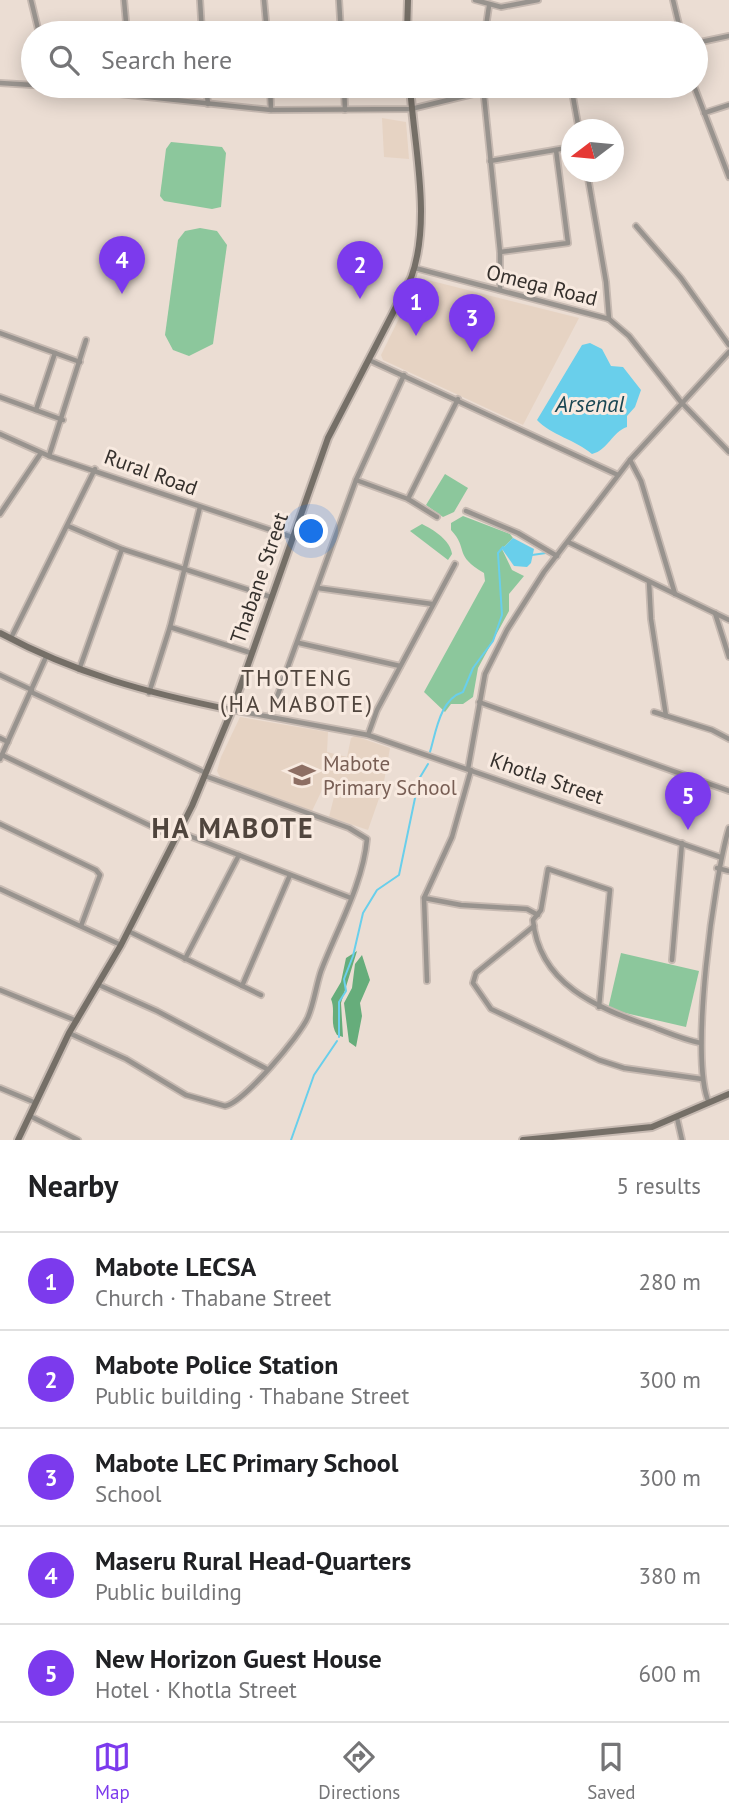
<!DOCTYPE html>
<meta charset="utf-8">
<style>
:root{--surface:#fff;--page:#f2f2f2;--text:#202124;--muted:#757577;--line:#e0e0e0;--accent:#7c3aed}
body{margin:0;font-family:"PT Sans",sans-serif;background:var(--page);color:var(--text)}
.compass{position:absolute;left:561px;top:119px;width:63px;height:63px;border-radius:50%;background:var(--surface);box-shadow:0 4px 18px #0003;rotate:254deg}
.you{position:absolute;left:312px;top:532px;width:24px;height:24px;margin:-18px;border:5px solid #fff;border-radius:50%;background:#1a73e8;box-shadow:0 0 0 10px #1a73e833}
.badge{display:grid;place-items:center;width:46px;height:46px;border-radius:50%;background:var(--accent);color:#fff;font-size:23px;font-weight:700}
.pin{position:absolute;translate:-50% -58px;filter:drop-shadow(0 2px 4px #0008)}
.pin::after{content:'';position:absolute;top:37px;width:24px;height:21px;background:inherit;clip-path:polygon(0 0,100% 0,50% 100%)}
.list{margin:0;padding:0;list-style:none}
h2{display:flex;justify-content:space-between;align-items:center;height:91px;margin:0;padding:0 28px;font-size:30px}
h2 small{font-size:23px;font-weight:400;color:var(--muted)}
.list li{display:grid;grid-template-columns:46px 1fr auto;gap:21px;align-items:center;box-sizing:border-box;height:98px;padding:0 28px;border-top:2px solid var(--line)}
.list b{display:block;font-size:26px;white-space:nowrap}
.list p{margin:0;font-size:23px;white-space:nowrap;color:var(--muted)}
.list em{font-size:23px;font-style:normal;color:var(--muted)}
.icon{flex:none;width:38px;height:38px;fill:none;stroke:currentColor;stroke-width:2;stroke-linecap:round;stroke-linejoin:round}
.map{position:relative;flex:none;width:729px;height:1140px;overflow:hidden}
.search{position:absolute;background:var(--surface);box-shadow:0 4px 18px #0003;left:21px;right:21px;top:21px;height:77px;display:flex;align-items:center;gap:18px;box-sizing:border-box;padding:0 24px;border-radius:38px;color:var(--muted);font-size:26px}
.sheet{height:581px;background:var(--surface)}
nav{display:flex;justify-content:space-around;align-items:center;box-sizing:border-box;height:98px;border-top:2px solid var(--line);background:var(--surface);font-size:19px;color:var(--muted)}
nav a{display:grid;justify-items:center;gap:4px}
nav .on{color:var(--accent)}
.map>svg:first-child{display:block}
.built{fill:#e6d3c3}
.green{fill:#8cc79c}
.forest{fill:#66ad7b}
.water{fill:#69cfeb}
.lines{fill:none;stroke-linecap:round;stroke-linejoin:round}
.stream{stroke:#69cfeb;stroke-width:2}
.street-casing{stroke:#c7bab2;stroke-width:8}
.secondary-casing{stroke:#c7bab2;stroke-width:10}
.street{stroke:#98938e;stroke-width:4.5}
.secondary{stroke:#756f67;stroke-width:6}
.labels{text-anchor:middle;dominant-baseline:central;stroke-width:6;stroke-linejoin:round;paint-order:stroke}
.street-label{font-size:21px;fill:#35302c;stroke:#f8eae0}
.education-label{font-size:21px;fill:#785e54;stroke:#f8eae0;text-anchor:start}
.water-label{font-size:23px;font-style:italic;fill:#1a4753;stroke:#f8eae0}
.neighbourhood-label{font-size:23px;letter-spacing:2px;fill:#50453d;stroke:#f8eae0}
.district-label{font-size:28px;font-weight:bold;letter-spacing:2px;fill:#50453d;stroke:#f8eae0}
</style>
<div class="map">
<svg width="729" height="1140" viewBox="0 0 729 1140">
<rect width="100%" height="100%" fill="#ebddd3"/>
<g class="built">
<polygon points="382,118 406,122 409,159 384,157"/>
<polygon points="424,279 579,318 523,425 383,360 381,355 417,282"/>
<polygon points="240,717 328,732 327,752 347,757 351,738 355,736 390,748 383,787 368,830 329,817 335,793 323,788 312,811 221,779 217,771 221,757"/>
</g>
<g class="green">
<polygon points="171,142 222,147 226,153 221,207 212,209 164,201 160,196 166,149"/>
<polygon points="200,228 217,231 227,245 213,344 189,356 173,350 165,335 178,240 185,231"/>
<polygon points="445,474 468,488 454,512 443,517 426,505"/>
<path d="M463,516L510,534L513,538L502,549L512,570L524,576L509,594V611L478,668L473,697L463,704H451L445,712L424,692L485,581L484,573C453,555 469,549 451,530V523Z"/>
<path d="M422,524C434,530 450,540 452,554L448,560L410,531Z"/>
<polygon points="621,953 699,971 686,1027 608,1009"/>
</g>
<g class="forest">
<path d="M357,951L341,1003L343,1037L337,1035C329,1023 336,1011 331,999L341,982L346,958Z"/>
<polygon points="362,955 370,980 360,1003 362,1016 356,1047 349,1042 344,1003 352,988 355,964"/>
</g>
<g class="water">
<path d="M590,343L602,349L611,366L623,367L641,390L635,407L627,416V427C612,432 608,450 592,454C576,440 551,435 537,420L582,345Z"/>
<polygon points="513,538 534,549 531,563 527,567 514,566 502,549"/>
</g>
<g class="lines">
<g class="stream">
<polyline points="532,555 546,553"/>
<path d="M430,752C436,732 440,699 463,692L473,668L493,641L502,615L498,553L503,547"/>
<polyline points="339,1037 339,1002 346,991 344,979 353,956 363,913 377,890 399,875 419,779 428,764"/>
<polyline points="291,1140 314,1075 337,1041"/>
</g>
<g class="street-casing">
<g id="street">
<polyline points="31,0 39,33"/>
<polyline points="124,0 127,33"/>
<polyline points="200,0 202,33"/>
<polyline points="264,0 267,33"/>
<polyline points="339,0 341,33"/>
<polyline points="475,0 501,7 538,0"/>
<polyline points="673,0 681,33"/>
<polyline points="485,33 489,6"/>
<polyline points="696,43 729,36"/>
<polyline points="0,83 33,85"/>
<polyline points="44,86 271,110 411,109 506,86"/>
<polyline points="131,86 131,95"/>
<polyline points="206,86 208,104"/>
<polyline points="270,86 271,110"/>
<polyline points="344,86 345,110"/>
<polyline points="483,86 500,252 500,290"/>
<polyline points="571,86 579,130"/>
<polyline points="694,86 729,177"/>
<polyline points="704,113 729,105"/>
<polyline points="490,161 572,147"/>
<polyline points="587,172 606,282 609,319"/>
<polyline points="636,226 681,278 729,345"/>
<polyline points="500,252 568,243 556,150"/>
<polyline points="415,268 609,319 629,336 681,402 729,452"/>
<polyline points="0,333 80,362"/>
<polyline points="369,360 618,475"/>
<polyline points="0,397 63,420"/>
<polyline points="36,410 55,353"/>
<polyline points="0,434 49,456 292,537"/>
<polyline points="49,456 86,340"/>
<polyline points="630,460 641,481 675,594"/>
<polyline points="356,480 408,499 437,517"/>
<polyline points="408,499 458,399"/>
<polyline points="466,511 518,533 557,556"/>
<polyline points="0,514 41,453"/>
<polyline points="68,526 122,549 271,597"/>
<polyline points="568,542 729,620"/>
<polyline points="649,582 651,619 666,716"/>
<polyline points="318,588 432,604"/>
<polyline points="715,613 729,657"/>
<polyline points="170,627 251,653"/>
<polyline points="11,638 95,469"/>
<polyline points="299,643 400,666"/>
<polyline points="79,670 122,549"/>
<polyline points="0,675 32,690"/>
<polyline points="31,692 206,773"/>
<polyline points="149,693 170,627 200,507"/>
<polyline points="479,702 729,791"/>
<polyline points="232,710 368,735 720,857"/>
<polyline points="654,712 712,730 729,739"/>
<polyline points="270,716 356,480 404,375"/>
<polyline points="368,735 377,710 455,564"/>
<polyline points="0,738 8,742"/>
<polyline points="2,755 176,838"/>
<polyline points="0,759 46,657"/>
<polyline points="468,769 485,674 507,630 544,572 630,460 729,352"/>
<polyline points="0,824 96,870 100,875 81,926"/>
<polyline points="179,832 351,898"/>
<polyline points="717,868 729,871"/>
<polyline points="0,889 121,945"/>
<polyline points="424,898 461,905 527,909 538,915"/>
<polyline points="534,926 476,973 473,983 491,1009 599,1060 624,1068 702,1079"/>
<polyline points="128,931 261,995"/>
<polyline points="185,959 239,855"/>
<polyline points="672,960 682,843"/>
<polyline points="427,981 424,898 452,837 471,770"/>
<polyline points="99,985 157,1011 267,1069"/>
<polyline points="242,986 290,875"/>
<polyline points="0,990 77,1021"/>
<path d="M599,1007L610,890L548,869L541,910L533,920C539,984 597,1008 650,1026C666,1032 684,1040 701,1043"/>
<path d="M69,1033L126,1059L186,1095L225,1106C243,1103 300,1036 308,1017C314,1003 316,986 321,971C337,929 363,884 367,839L349,828L205,776"/>
<polyline points="0,1088 36,1103"/>
<path d="M709,1103C689,1060 714,876 729,828"/>
<polyline points="30,1116 78,1140"/>
<polyline points="677,1118 682,1140"/>
</g>
</g>
<g class="secondary-casing">
<g id="secondary">
<polyline points="407,33 408,0"/>
<path d="M0,633C76,674 148,693 232,710"/>
<path d="M18,1140L69,1033L121,945L192,806L232,710L328,438L411,278C432,221 414,146 410,86"/>
<polyline points="523,1140 652,1127 729,1094"/>
</g>
</g>
<use href="#street" class="street"/>
<use href="#secondary" class="secondary"/>
</g>
<defs>
<g id="school-bare" transform="scale(2.1)"><path d="M0-5L7-2L0 1L-7-2ZM-4 1L0 2.5L4 1V4Q0 6-4 4Z" fill="#8d6e63" stroke="#f8eae0" stroke-width="2.5" paint-order="stroke"/></g>
</defs>
<g fill-rule="evenodd">
<use href="#school-bare" x="302" y="775"/>
</g>
<g class="labels">
<g class="street-label">
<text transform="translate(542 285) rotate(14)">Omega Road</text>
<text transform="translate(151 472) rotate(20)">Rural Road</text>
<text transform="translate(259 578) rotate(-71)">Thabane Street</text>
<text transform="translate(547 778) rotate(19)">Khotla Street</text>
</g>
<g class="education-label">
<text x="323" y="763">Mabote<tspan x="323" dy="24">Primary School</tspan></text>
</g>
<g class="water-label">
<text x="590" y="403">Arsenal</text>
</g>
<g class="neighbourhood-label">
<text x="297" y="677">THOTENG<tspan x="297" dy="26">(HA MABOTE)</tspan></text>
</g>
<g class="district-label">
<text x="233" y="827">HA MABOTE</text>
</g>
</g>
</svg>
<svg class="compass" viewBox="-18 -18 36 36"><path d="M0-13l5 13h-10z" fill="#e53935"/><path d="M0 13l5-13h-10z" fill="#757577"/></svg>
<div class="you"></div>
<div class="pin badge" style="left:416px;top:336px">1</div>
<div class="pin badge" style="left:360px;top:299px">2</div>
<div class="pin badge" style="left:472px;top:352px">3</div>
<div class="pin badge" style="left:122px;top:294px">4</div>
<div class="pin badge" style="left:688px;top:830px">5</div>
<div class="search"><svg class="icon" aria-label="search" viewBox="0 0 24 24"><circle cx="10" cy="10" r="6"/><path d="M15 15l6 6"/></svg>Search here</div>
</div>
<section class="sheet">
<h2>Nearby<small>5 results</small></h2>
<ul class="list">
<li><span class="badge">1</span><div><b>Mabote LECSA</b><p>Church · Thabane Street</p></div><em>280 m</em></li>
<li><span class="badge">2</span><div><b>Mabote Police Station</b><p>Public building · Thabane Street</p></div><em>300 m</em></li>
<li><span class="badge">3</span><div><b>Mabote LEC Primary School</b><p>School</p></div><em>300 m</em></li>
<li><span class="badge">4</span><div><b>Maseru Rural Head-Quarters</b><p>Public building</p></div><em>380 m</em></li>
<li><span class="badge">5</span><div><b>New Horizon Guest House</b><p>Hotel · Khotla Street</p></div><em>600 m</em></li>
</ul>
</section>
<nav>
<a class="on"><svg class="icon" aria-label="map" viewBox="0 0 24 24"><path d="M3 6l6-2 6 2 6-2v14l-6 2-6-2-6 2zM9 4v14M15 6v14"/></svg>Map</a>
<a><svg class="icon" aria-label="directions" viewBox="0 0 24 24"><path d="M12 3l9 9-9 9-9-9zM9 14v-3h6M13 9l2 2-2 2"/></svg>Directions</a>
<a><svg class="icon" aria-label="saved" viewBox="0 0 24 24"><path d="M7 4h10v16l-5-4-5 4z"/></svg>Saved</a>
</nav>
